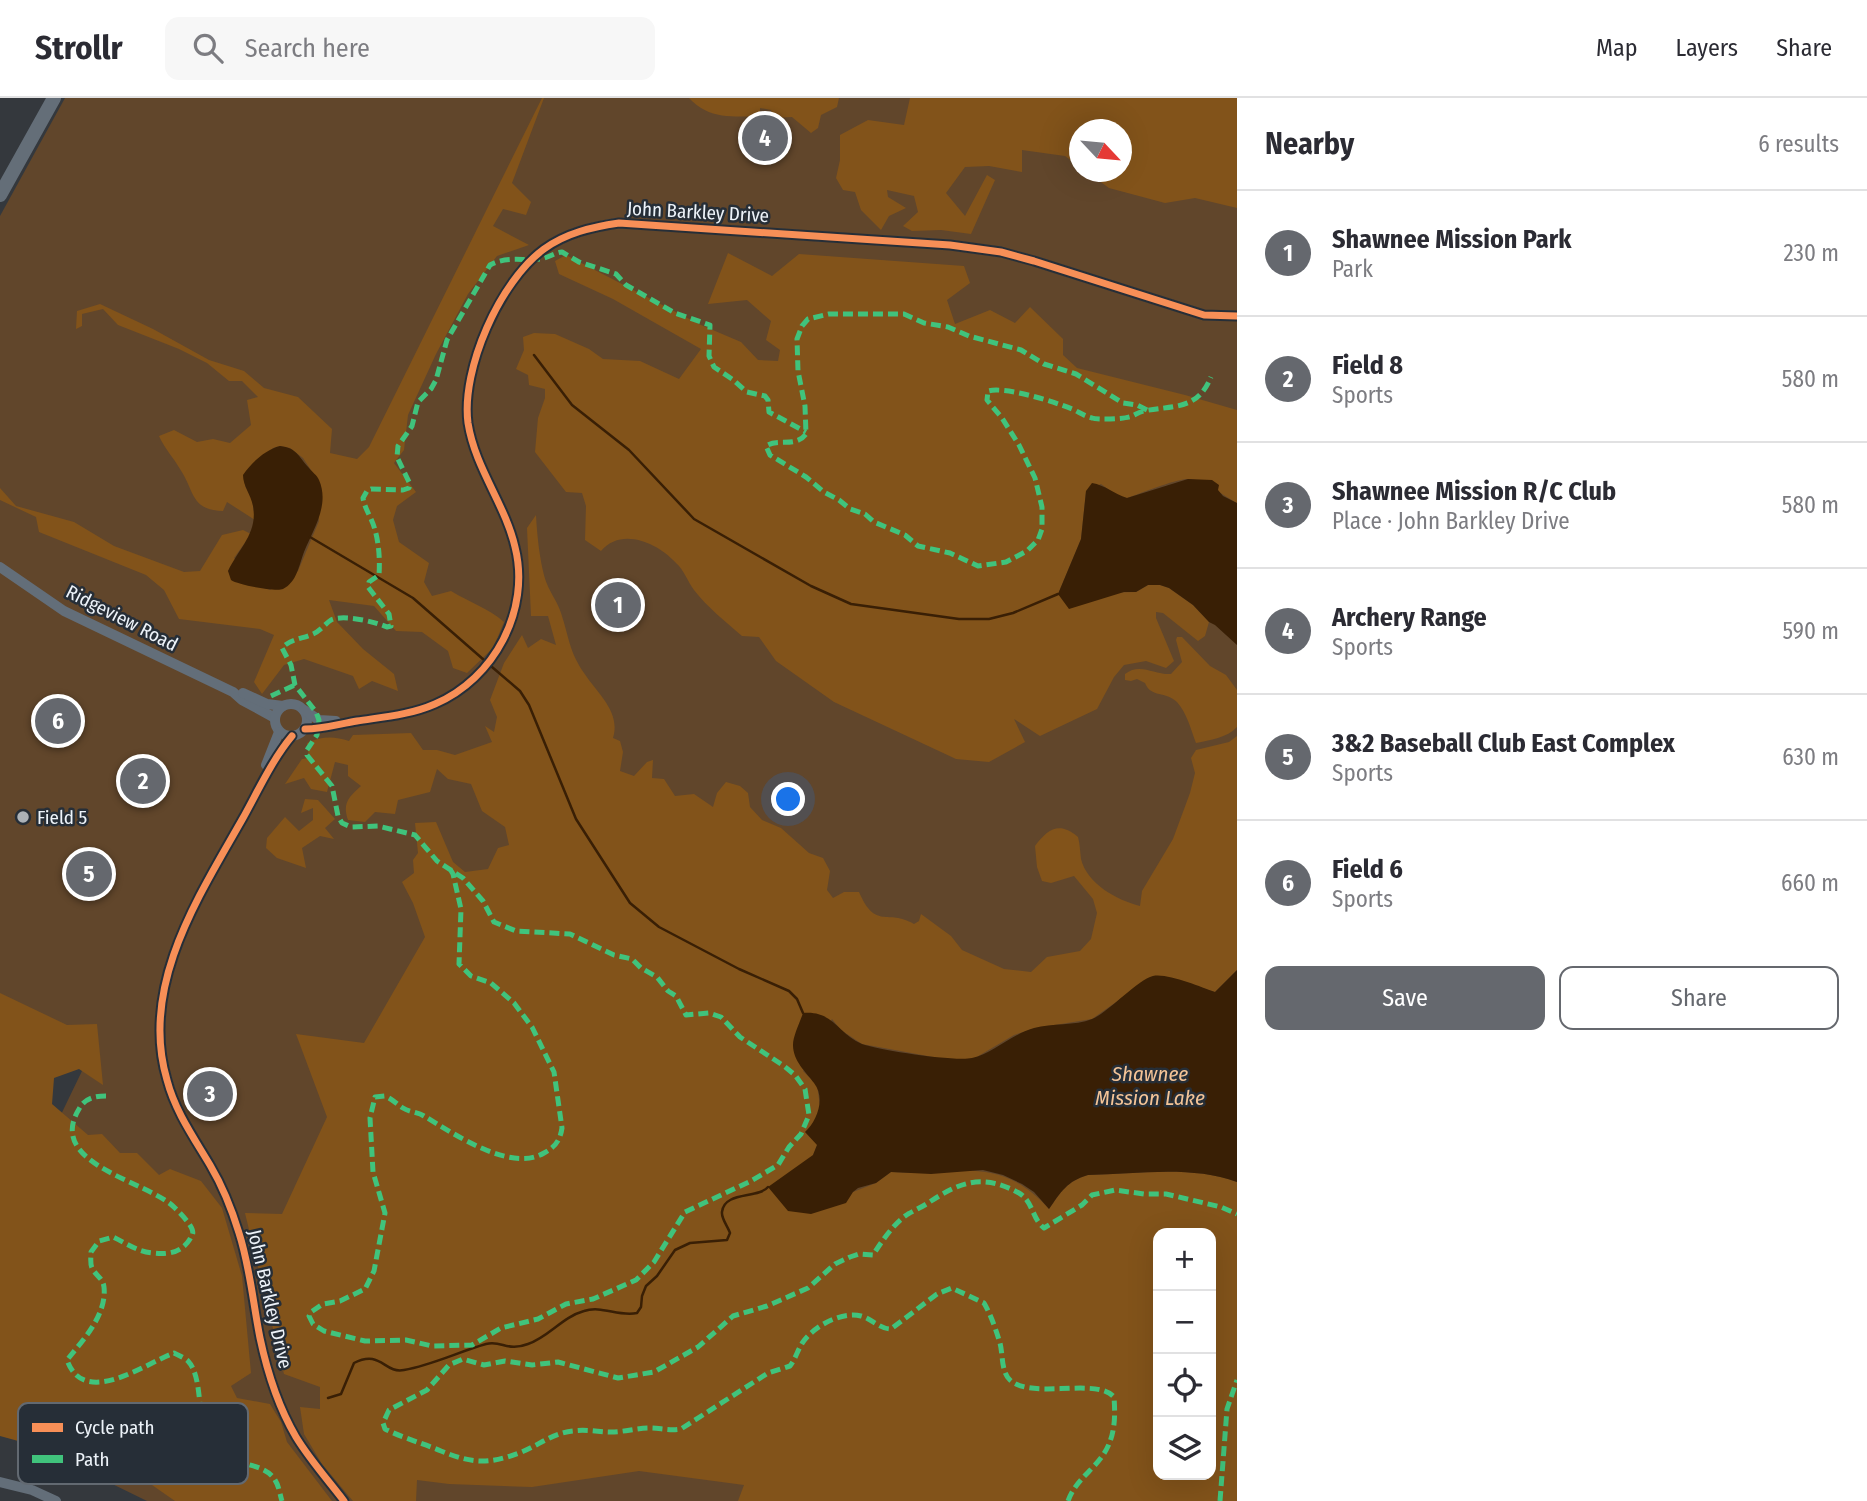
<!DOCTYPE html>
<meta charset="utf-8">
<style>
:root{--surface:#fff;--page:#f7f7f7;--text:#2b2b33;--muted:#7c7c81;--line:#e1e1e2;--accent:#65686e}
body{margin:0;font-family:"Fira Sans Condensed",sans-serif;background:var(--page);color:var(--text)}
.controls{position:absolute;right:21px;bottom:21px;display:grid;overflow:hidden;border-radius:14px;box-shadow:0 7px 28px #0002}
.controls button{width:63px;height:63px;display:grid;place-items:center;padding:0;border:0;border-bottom:2px solid var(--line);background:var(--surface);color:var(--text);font:35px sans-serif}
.compass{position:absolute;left:1069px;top:21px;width:63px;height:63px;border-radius:50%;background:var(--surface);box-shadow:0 7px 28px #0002;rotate:116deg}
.you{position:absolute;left:789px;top:702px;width:24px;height:24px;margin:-18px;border:5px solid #fff;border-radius:50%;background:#1a73e8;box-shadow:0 0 0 10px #1a73e833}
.badge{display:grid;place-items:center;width:46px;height:46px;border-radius:50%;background:var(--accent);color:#fff;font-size:23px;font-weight:700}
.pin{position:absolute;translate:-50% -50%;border:4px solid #fff;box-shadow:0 2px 7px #0006}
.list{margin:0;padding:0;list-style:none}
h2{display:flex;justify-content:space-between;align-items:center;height:91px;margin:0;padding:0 28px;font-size:30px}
h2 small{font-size:23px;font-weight:400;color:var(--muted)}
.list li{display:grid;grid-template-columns:46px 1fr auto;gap:21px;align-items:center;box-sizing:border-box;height:126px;padding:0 28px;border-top:2px solid var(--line)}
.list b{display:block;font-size:26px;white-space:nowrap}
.list p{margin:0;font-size:23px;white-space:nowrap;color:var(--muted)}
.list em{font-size:23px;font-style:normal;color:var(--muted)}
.actions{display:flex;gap:14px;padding:21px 28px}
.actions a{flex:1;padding:16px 0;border:2px solid var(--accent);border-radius:14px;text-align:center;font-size:24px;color:var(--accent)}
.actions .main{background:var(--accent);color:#fff}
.icon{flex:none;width:38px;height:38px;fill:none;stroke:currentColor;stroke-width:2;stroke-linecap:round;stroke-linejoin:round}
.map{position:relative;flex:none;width:1237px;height:1403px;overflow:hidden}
header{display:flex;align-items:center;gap:42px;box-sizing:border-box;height:98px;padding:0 35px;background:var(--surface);border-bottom:2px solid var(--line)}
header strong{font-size:33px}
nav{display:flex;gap:38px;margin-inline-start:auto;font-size:24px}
.search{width:490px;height:63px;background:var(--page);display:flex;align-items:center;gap:18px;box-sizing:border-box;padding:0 24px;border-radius:14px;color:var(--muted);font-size:26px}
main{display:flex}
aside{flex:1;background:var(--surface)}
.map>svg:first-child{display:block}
.green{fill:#61462b;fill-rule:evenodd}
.forest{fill:#82531a;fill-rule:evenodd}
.water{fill:#391f05}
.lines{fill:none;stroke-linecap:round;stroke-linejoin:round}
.stream{stroke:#391f05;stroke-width:2.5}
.minor{stroke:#636e79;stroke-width:10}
.major{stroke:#646e78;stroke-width:14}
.quiet{stroke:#40c37c;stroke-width:5;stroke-dasharray:10 5;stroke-linecap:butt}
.cycleway-casing{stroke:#262e37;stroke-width:11}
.cycleway{stroke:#f78f57;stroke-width:7}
.poi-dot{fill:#acb2b7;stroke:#262e37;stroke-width:2.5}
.labels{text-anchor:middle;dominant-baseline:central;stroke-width:5;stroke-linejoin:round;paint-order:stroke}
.street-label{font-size:19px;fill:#edf3f9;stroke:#262e37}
.poi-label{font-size:19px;fill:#edf3f9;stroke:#262e37;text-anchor:start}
.water-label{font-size:21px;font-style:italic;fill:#f4c497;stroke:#262e37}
.key{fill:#262e37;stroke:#626971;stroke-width:2}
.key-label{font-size:19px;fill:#edf3f9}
</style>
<header>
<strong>Strollr</strong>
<div class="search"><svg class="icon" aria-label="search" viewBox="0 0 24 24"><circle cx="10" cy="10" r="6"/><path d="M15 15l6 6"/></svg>Search here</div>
<nav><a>Map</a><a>Layers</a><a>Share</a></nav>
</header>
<main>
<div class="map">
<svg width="1237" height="1403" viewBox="0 0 1237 1403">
<rect width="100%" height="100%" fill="#34383d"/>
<path class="green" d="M65,0H1237V1403H147L0,1331V1143L95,946L0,896V118ZM1080,32H1122V74H1080ZM1158,1135H1211V1377H1158Z"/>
<g class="forest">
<path d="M542,0H544L512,85L531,104L526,117L503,111L493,128L529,147L497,158L468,196L436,256L408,317L404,352L394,365L416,394L397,408L393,422L399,444L429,465L424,484L432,498L451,493C469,504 488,510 504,524L493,550L467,575L453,570L448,553L422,534L396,533L374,508L329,502L337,524L363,551L394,576L398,593L372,583L359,591L353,578L304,561L284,567L262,596L254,584L274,537L260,531L179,521L164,492L146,477L39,434L36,419L0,402V390L16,408L74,424L114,448L184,474L200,473L222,437L243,432L251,436L234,460L262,489L270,492L298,473L319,423L311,372L303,360L290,350L280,348L273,350L245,388L252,401L255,422L227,404L223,413C190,412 195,393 180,371C173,359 165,351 159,338L174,332L197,344L213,341L230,345L251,327L247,302L258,299L242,283H229L207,265L179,251L118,227L103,211L82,216V228L76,231L77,213L100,206L153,231L209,262L244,273L264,290L298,299L332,331L330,355L357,361L369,349Z"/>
<path d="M689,0H839L837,9L821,17L818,30L811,35L792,19L774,20L771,12L760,10V19C733,18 709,22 689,0Z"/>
<polygon points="910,0 1237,0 1237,110 1195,100 1165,105 1109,90 1087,74 1122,74 1122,32 1080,32 1079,68 1065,58 1022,52 1022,74 989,68 965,69 946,95 965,118 987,77 995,82 971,136 941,132 912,133 903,128 918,114 914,98 887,92 888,99 906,110 889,118 881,132 861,112 855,94 843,92 836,80 840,62 840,37 868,22 904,27"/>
<path d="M728,155L772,178L799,156L964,168L970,185L947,202L955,226L990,212L1015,225L1030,209L1063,241V257L1077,270L1185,297L1237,312V405C1224,398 1202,380 1187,381C1173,382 1142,395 1127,400L1118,398L1101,386L1086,393L1081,441L1058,496L1136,494L1148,487H1160L1169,490L1193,507L1209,524L1205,538L1198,543L1163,515L1156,514V520L1174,563L1166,570L1146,563L1124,567L1114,579L1097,611L1040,638L1014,621L1025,644L989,664L956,661L834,604L776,563L759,539L742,538C726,524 707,509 694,492C688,484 684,472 676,465C657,444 621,429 601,453L585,442L586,408L582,395L566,394L535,354L538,320L545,300V291L529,287L528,277L516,271L524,252L523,239L534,235L555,236L589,251L603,261L640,263L679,281L701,251L613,201L559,176L555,163L566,157L701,227L741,244L758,262L778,263L780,252L766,242L771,223L747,202L708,206Z"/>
<path d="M536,417C537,436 540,468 547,486C551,496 558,505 561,515C569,539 569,553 584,575C598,596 621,614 613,640L620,643L623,654L620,673L634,678L647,664L653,662L652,680L664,681L675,698L694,696L713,709L717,695L726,684L740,688L748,695L750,709L762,722L781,730L809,755L823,760L830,773L827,792L833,800L844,794H859C876,833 887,810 914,826L919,823L921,816L951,838L962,852L1004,871L1031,874L1047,859L1080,853L1091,841L1097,815L1093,801L1074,778L1051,785L1042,783L1037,769L1035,748C1048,731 1059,723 1078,739C1080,746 1080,754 1081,761C1087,786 1117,802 1140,808L1142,793L1173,741L1190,695L1195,675L1191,660L1196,652L1229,644L1237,638V872L1215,894L1167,879L1153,878L1092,921L1036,930L1014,937L975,960L955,963L862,946L841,932L832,921L803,973L817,987L820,1008L814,1026L817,1047L813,1057L853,1094L876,1085L891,1074C956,1079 998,1054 1049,1111C1061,1094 1067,1083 1088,1077C1137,1076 1191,1067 1237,1084V1403H738L744,1387L639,1373L532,1389L449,1386L417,1382L416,1403H353L322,1366L304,1336L300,1309L320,1311V1289L284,1276L245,1115L282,1116L327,1019L296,936L364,945L425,839L413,805L402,784L414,775L413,762L418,755L415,725L436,724L453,764L465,774L488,771L498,750L509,747L505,729L482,713L471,686L448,681L437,671L430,694L398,702L395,716L375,714L365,724L348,722C342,705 349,699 361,688L348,678V667L335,664L327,694L311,691L304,680L285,686L302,661L309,660L307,645C322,638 334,638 349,643L353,637L411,635L423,652H437L455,657L492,644L485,628L494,634L497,619L490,602L504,565L522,537L528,550L541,541L556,547L548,518H531L527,430ZM1158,1135H1211V1377H1158Z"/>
<path d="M1177,539H1182L1210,568L1226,577L1237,592V629C1227,640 1210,642 1196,645C1191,632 1187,615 1177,604C1166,593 1151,600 1145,585L1137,581L1131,583L1125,582V576C1140,564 1154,577 1171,576L1182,564L1176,542Z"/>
<polygon points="305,701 318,702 335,721 325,730 334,741 320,738 302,750 306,770 277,760 266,750 267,740 285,719 299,733 313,722 313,710 301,715"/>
<polygon points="0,895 67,927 97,926 103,987 79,971 54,980 52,1006 88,1037 102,1036 120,1055 137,1055 159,1077 170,1071 201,1083 222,1110 242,1178 251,1275 231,1288 237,1300 270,1306 281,1324 287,1344 332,1403 175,1403 152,1387 87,1369 51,1352 0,1338"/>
</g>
<g class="water">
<path d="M280,348C297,350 298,358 309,370C312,374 317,377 319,382C330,407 313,432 304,454C299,467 297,484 283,491C276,494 238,487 231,482L228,473C239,450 258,435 253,408C251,397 243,388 243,377C252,364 265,352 280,348Z"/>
<path d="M1188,381L1212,382L1219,387L1218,392L1223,398L1237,405V547L1215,527L1209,524L1193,507L1169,490L1160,487H1148L1136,494H1124L1069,511L1058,496L1081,441L1086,393L1092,385C1105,387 1114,396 1127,400Z"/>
<path d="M1237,872V1084C1191,1067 1137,1076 1088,1077C1067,1083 1061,1094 1049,1111L1034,1094L1022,1086L1003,1077L983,1072L931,1076L891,1074L876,1085L858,1090L853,1094L846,1105L811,1116L788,1113L768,1089L813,1057L817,1047L805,1034C817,1023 826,1000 814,985C806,974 793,963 793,947C793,938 800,924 803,915C833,912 838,936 862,946C878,952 956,964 972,960C992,956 1012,936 1034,930C1052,925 1075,928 1092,921C1109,914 1137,882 1153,878C1168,875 1200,889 1215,894Z"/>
</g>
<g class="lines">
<g class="stream">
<polyline points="534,257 572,307 629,352 694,421 811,488 851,506 959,521 989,521 1013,515 1058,496"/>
<polyline points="310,439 413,500 484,562"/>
<polyline points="492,569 520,593 529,607 576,721 630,805 659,829 739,871 789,893 797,901 803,915"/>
<path d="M328,1300L341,1296L354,1265C381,1251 384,1276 404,1272C432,1267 458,1254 486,1246C502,1242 507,1254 528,1246C549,1239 562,1219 584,1213C602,1207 618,1219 637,1215L641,1209L642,1198L646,1188L657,1178L675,1152L690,1145L727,1142L730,1135C728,1129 721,1120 722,1114C724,1093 758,1101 768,1089"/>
</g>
<g class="minor">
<polyline points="0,469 64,513 233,594 242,602 275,620"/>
<polyline points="243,595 267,606 283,608"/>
<circle cx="291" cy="622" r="16"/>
<polyline points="304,612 319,622 336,623"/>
<path d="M305,631C323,631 339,626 357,623C383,619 410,617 435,606C494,581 531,512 515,449C505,406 475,370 468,325C461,271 500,183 544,151C566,135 592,129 619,125L950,147L1001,154L1034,163L1204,217L1237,218"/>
<path d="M292,638C272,662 258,693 243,720C199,798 139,888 167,982C175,1013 194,1040 210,1067C223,1089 232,1112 239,1135C250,1169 253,1205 260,1240C267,1273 279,1310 296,1339C310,1362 328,1382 344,1403"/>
<polyline points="266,667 279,634"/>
<polyline points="0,1384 32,1392 56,1403"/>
</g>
<polyline class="major" points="0,97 54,0"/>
<g class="quiet">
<path d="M1147,312L1137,307L1123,305L1076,276L1044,266L1021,252L969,238L948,229L924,225L904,216H829L808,221L802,228L797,241L798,273L805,308L806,336C796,350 778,340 766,348L770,357L806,379L824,394L839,402L850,411L865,416L874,424L905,437L918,448L950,455L978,468L1006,464L1027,453L1038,442L1042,431V409L1035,380L1019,347L1002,320L987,302L988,293C1005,288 1055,304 1072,311C1079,314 1084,318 1092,320C1098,322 1123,321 1129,319C1134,318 1138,314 1144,313C1173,307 1197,313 1211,279"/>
<polyline points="271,598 295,587"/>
<path d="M450,771L453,776L461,811L459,866L471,878L491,885L514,905L532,929L554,974L562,1030C560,1043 555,1049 544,1055C510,1075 453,1035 424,1018C417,1014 409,1014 403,1010C397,1006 392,1001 385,998L375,999L370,1020L373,1074L385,1115L374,1173L365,1191L340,1203L323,1206L311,1214L309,1218L313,1226L324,1233L365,1243L406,1242L432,1248L472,1247L501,1230L538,1221L566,1206L593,1201L636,1182L654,1164L685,1114L751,1083L778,1067L789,1049L801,1036L809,1017L805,991L795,977L784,968L740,939L721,919L709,915L686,917L676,898L668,893L657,879L641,870L632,861L614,857L570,836L516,833L494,824L483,803L463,780L437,763L415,737L378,728L351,729L342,725L338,718L332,688L307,657V652L317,637L319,622L316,614L295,587L291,567L282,550C290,541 302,541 313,536C320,533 325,526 331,522C343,516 376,524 387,529L391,528L389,516L368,489L369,484L379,477C380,462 379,446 375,432C372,420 365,412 363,400L367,393L371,391L403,392L409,390L410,386L397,359L398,348L412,328L418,304L431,291L436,282L447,242L490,167C506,158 523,163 540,161C548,160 554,155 562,154L579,164L616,176L626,187L675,215L710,227L709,258L714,269L732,281L747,294L765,298L768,302L769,314L806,334"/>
<path d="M106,998C95,998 85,1000 79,1011C45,1067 149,1083 175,1110C180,1115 189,1124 192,1131C194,1136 192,1137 190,1141C182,1154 169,1157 153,1155C138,1154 126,1145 113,1139L99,1143L91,1154C91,1158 90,1166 92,1170C96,1178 103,1180 104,1189C107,1217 83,1242 67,1262C84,1311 146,1265 174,1255C178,1257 185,1260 188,1263C203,1279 197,1320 207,1342C220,1371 262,1360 275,1382C279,1388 280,1397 282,1403"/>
<path d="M1068,1403C1074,1387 1084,1379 1095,1367C1114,1347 1116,1326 1114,1299C1097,1279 1032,1302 1010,1282C1001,1274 1003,1256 1000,1245C996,1232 991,1217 984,1205L952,1190L937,1196L891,1231C880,1231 872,1221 861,1218C842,1213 814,1228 803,1244C798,1251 796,1260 790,1268L768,1275L681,1331C670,1333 660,1330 649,1330C637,1330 624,1334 611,1334C599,1334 586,1331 573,1333C552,1335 538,1348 519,1355C487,1367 471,1365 441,1353C422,1345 403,1340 385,1331L383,1325L389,1312L427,1292L449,1267L463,1261L484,1267L505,1263L532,1267L558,1264L618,1280L654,1274L698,1249L733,1218L767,1208L808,1190L835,1166L850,1159L859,1156L873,1157C882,1143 894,1125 908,1116C915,1112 922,1109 928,1105C960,1084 982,1075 1019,1095C1033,1103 1032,1121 1044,1130L1082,1107L1092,1097L1115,1092L1144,1096H1166L1221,1109L1237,1116"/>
<polyline points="1220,1403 1227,1311 1237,1282"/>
</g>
<g class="cycleway-casing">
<g id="cycleway">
<path d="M305,631C323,631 339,626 357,623C383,619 410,617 435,606C494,581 531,512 515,449C505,406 475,370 468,325C461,271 500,183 544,151C566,135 592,129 619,125L950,147L1001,154L1034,163L1204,217L1237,218"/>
<path d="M292,638C272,662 258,693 243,720C199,798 139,888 167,982C175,1013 194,1040 210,1067C223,1089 232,1112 239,1135C250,1169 253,1205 260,1240C267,1273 279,1310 296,1339C310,1362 328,1382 344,1403"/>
</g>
</g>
<use href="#cycleway" class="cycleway"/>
</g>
<circle class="poi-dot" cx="23" cy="719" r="7"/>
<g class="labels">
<g class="street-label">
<text transform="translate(698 114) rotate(3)">John Barkley Drive</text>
<text transform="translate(122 520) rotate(27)">Ridgeview Road</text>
<text transform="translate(270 1201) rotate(77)">John Barkley Drive</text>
</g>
<g class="poi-label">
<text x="37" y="719">Field 5</text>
</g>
<g class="water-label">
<text x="1150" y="976">Shawnee<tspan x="1150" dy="24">Mission Lake</tspan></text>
</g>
</g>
<rect x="18" y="1305" width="230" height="81" rx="10" class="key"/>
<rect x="32" y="1325" width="31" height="9" fill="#f78f57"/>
<rect x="32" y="1357" width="31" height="8" fill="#40c37c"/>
<g class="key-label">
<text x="75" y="1336">Cycle path</text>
<text x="75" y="1368">Path</text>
</g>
</svg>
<div class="controls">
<button>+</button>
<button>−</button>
<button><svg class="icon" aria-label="locate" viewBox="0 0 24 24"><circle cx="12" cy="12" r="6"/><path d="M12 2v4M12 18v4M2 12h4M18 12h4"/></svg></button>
<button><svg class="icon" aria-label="layers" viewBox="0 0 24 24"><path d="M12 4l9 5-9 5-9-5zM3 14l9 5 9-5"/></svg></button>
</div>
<svg class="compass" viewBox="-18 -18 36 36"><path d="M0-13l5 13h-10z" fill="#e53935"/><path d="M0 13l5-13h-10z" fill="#7c7c81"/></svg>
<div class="you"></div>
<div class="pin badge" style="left:618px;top:507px">1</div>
<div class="pin badge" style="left:143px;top:683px">2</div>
<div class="pin badge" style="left:210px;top:996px">3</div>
<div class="pin badge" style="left:765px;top:40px">4</div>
<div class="pin badge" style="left:89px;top:776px">5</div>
<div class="pin badge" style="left:58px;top:623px">6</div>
</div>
<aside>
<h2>Nearby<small>6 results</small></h2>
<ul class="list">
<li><span class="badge">1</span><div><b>Shawnee Mission Park</b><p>Park</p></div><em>230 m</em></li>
<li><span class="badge">2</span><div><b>Field 8</b><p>Sports</p></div><em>580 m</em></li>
<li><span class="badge">3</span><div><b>Shawnee Mission R/C Club</b><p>Place · John Barkley Drive</p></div><em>580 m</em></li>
<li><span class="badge">4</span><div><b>Archery Range</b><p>Sports</p></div><em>590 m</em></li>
<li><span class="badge">5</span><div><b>3&amp;2 Baseball Club East Complex</b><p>Sports</p></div><em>630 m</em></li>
<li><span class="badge">6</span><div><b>Field 6</b><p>Sports</p></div><em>660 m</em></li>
</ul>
<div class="actions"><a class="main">Save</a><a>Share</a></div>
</aside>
</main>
